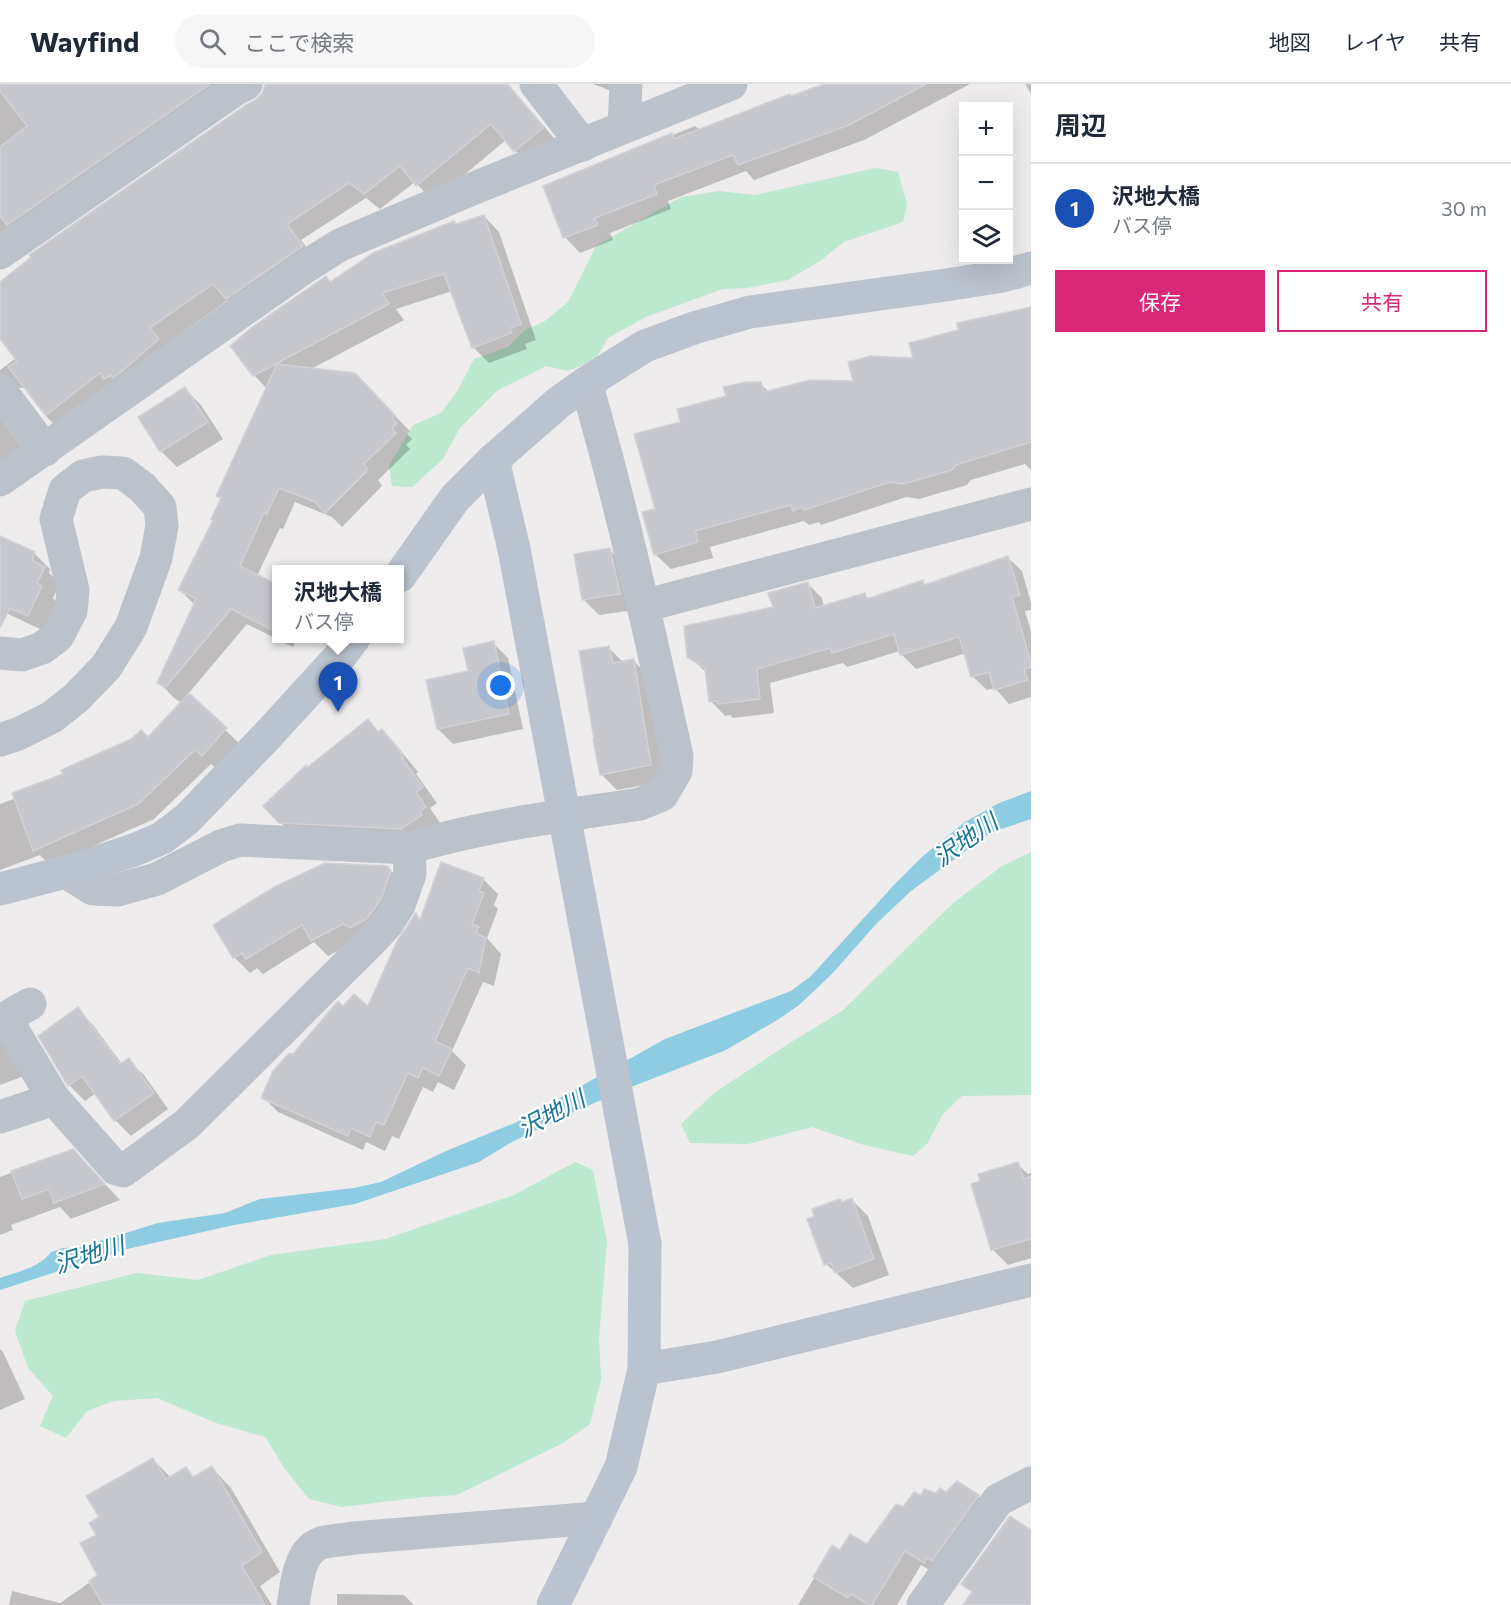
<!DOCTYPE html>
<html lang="ja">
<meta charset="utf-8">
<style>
:root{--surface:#fff;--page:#f6f6f7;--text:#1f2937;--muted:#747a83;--line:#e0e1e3;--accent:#db2777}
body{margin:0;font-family:Commissioner,"Noto Sans JP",sans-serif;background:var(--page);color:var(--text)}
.controls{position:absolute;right:18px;top:18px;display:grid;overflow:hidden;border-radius:0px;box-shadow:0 6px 24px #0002}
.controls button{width:54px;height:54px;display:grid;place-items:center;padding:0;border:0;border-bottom:2px solid var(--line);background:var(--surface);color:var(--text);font:30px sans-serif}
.you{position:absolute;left:501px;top:602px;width:21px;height:21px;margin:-15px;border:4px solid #fff;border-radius:50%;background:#1a73e8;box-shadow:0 0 0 9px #1a73e833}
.badge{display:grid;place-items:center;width:39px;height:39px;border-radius:50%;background:var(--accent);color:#fff;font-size:20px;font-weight:700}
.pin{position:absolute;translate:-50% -50px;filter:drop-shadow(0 2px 3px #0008)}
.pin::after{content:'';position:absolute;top:32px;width:21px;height:18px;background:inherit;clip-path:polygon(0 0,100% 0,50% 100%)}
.popup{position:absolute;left:272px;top:481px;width:132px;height:78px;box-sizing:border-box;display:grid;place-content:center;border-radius:0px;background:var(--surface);filter:drop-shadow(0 2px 4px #0005);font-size:20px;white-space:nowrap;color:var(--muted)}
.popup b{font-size:22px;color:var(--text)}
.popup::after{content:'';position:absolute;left:50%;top:100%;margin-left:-12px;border:12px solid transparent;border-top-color:var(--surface)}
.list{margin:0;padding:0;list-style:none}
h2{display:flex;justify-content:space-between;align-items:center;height:78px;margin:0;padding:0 24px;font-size:26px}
h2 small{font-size:20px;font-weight:400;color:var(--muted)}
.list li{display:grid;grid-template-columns:39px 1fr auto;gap:18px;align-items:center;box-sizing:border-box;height:90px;padding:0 24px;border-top:2px solid var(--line)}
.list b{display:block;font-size:22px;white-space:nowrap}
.list p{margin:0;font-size:20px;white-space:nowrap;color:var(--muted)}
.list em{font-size:20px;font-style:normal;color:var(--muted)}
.actions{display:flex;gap:12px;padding:18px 24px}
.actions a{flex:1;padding:14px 0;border:2px solid var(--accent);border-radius:0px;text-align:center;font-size:21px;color:var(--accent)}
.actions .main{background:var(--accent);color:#fff}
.icon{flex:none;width:33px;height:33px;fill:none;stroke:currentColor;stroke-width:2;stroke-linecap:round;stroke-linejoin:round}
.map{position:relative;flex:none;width:1031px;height:1521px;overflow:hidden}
header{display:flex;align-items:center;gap:36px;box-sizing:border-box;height:84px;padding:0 30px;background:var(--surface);border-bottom:2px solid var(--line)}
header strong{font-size:28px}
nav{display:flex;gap:33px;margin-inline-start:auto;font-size:21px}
.search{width:420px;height:54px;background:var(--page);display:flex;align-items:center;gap:15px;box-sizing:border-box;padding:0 21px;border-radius:33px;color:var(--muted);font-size:22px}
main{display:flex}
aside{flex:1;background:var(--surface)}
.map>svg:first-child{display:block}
.green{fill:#bde9d0}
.water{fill:#8ecce2}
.shadow{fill:#0003}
.building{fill:#c7c8ce;stroke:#d0d2d7;stroke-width:1.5}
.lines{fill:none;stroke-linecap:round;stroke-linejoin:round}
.street{stroke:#bbc2ca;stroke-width:33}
.secondary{stroke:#bbc3ce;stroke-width:33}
.secondary-bridge{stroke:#bbc3ce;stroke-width:33}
.labels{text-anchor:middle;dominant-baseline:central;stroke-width:4.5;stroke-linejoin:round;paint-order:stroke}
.water-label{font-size:24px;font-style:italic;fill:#1a7596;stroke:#fff}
</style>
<header>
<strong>Wayfind</strong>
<div class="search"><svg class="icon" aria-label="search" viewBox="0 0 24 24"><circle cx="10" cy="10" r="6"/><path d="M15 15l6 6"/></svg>ここで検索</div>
<nav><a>地図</a><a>レイヤ</a><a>共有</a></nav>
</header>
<main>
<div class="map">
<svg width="1031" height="1521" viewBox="0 0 1031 1521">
<rect width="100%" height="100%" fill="#eeecec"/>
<g class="green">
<polygon points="875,84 898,88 907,121 903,138 844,158 820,177 788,196 747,204 723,205 646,233 608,254 595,276 568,287 546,282 498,306 460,344 443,375 412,403 392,402 389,382 413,341 441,329 458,306 474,275 508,263 525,246 545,237 568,218 596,162 681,113 719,107 755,111"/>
<polygon points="1031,768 1031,1011 962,1012 943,1030 927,1060 913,1072 864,1061 812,1043 748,1060 690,1059 681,1040 714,1009 788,960 842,927 952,820 1002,782"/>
<polygon points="575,1078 593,1086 607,1158 599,1254 601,1295 590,1340 563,1359 457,1411 424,1413 342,1423 309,1415 285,1385 265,1353 216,1339 157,1314 114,1317 87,1327 66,1354 40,1342 53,1312 28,1284 15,1247 25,1217 137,1189 198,1196 271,1171 385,1155 514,1111"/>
</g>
<path class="water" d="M1031,707V735L990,749L911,807L877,839L832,890L799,921L779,935L726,966L626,1005L567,1031L510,1059L479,1078L355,1120L234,1141L127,1165L0,1206V1194C17,1188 41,1183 51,1168L63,1164L80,1163L158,1139L225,1129L260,1115L354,1104L381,1098L446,1067L517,1038L665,955L791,907L811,892L894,801L923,772L965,738L999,719Z"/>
<g class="shadow">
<polygon points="0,0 251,0 0,158"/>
<polygon points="266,0 508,0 559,60 530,83 506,56 433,117 415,98 380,125 366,114 301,156 318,178 243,230 228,216 165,261 174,272 59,345 43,329 24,304 15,303 0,292 0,286 16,274 0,253 0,199 263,11"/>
<polygon points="593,0 619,0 617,9"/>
<polygon points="828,0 970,0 864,56 754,96 746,87 668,117 671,125 610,149 613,156 580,169 565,153 544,102 695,42 700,46"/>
<polygon points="1025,0 1031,0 1031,10"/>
<polygon points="484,132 499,148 536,256 525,260 527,265 489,279 473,263 452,207 396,225 404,236 311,285 354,291 410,347 407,350 412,355 406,361 410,365 378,396 382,402 342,443 332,433 295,418 283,445 280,444 257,492 276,502 276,554 297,554 293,563 247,540 188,610 241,661 218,686 211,680 154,735 50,781 40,771 0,786 0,720 16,714 148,655 182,619 174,614 159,598 195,521 180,506 214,436 222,416 218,411 267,305 254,291 232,262 330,199 456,141"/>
<polygon points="1031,225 1031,386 1025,380 971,396 967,401 919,415 906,413 821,441 819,438 809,441 804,437 710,463 713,474 671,485 655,470 656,426 682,339 728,313 761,300 769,308 855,298 915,276"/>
<polygon points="185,305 201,321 223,355 177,383 161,367"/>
<polygon points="0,333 27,370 0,392"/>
<polygon points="0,453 34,469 50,485 49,489 60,500 53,514 57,519 44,547 0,526"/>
<polygon points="610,466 626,482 635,526 599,531 583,515"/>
<polygon points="1007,473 1022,487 1031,519 1031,526 1025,527 1031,547 1031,613 1009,620 995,604 987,606 972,592 966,569 916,585 901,570 900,567 847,583 843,579 770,599 774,629 733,634 730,631 725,632 711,617 707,589 688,572 775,524 808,500 822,514 824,523 865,511 870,516 923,498 926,502"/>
<polygon points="493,559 508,574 523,645 453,660 438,645 470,588"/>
<polygon points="609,564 623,578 633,576 649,593 666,697 617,706 601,690"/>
<polygon points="368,637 380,649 382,647 397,662 418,688 416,690 437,719 430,724 440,739 436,746 296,754 280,738 308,685"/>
<polygon points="387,783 403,799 360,855 328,872 314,858 263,890 257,884 250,889 234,873"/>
<polygon points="483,795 498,810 494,821 498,825 487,854 501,870 494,902 483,898 452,967 466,981 454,1006 438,998 433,1008 423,1003 399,1055 392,1052 385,1067 366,1058 363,1066 278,1028 263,1013 293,972 343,924 368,924 416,832 421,837"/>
<polygon points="77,925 93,941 122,980 128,976 144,991 168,1025 131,1052 115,1036 96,1009 85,1017 69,1001 40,952"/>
<polygon points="0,934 24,992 0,1001"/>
<polygon points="73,1066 120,1116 71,1135 60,1123 11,1141 13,1146 0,1151 0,1093"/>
<polygon points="1017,1080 1028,1090 1031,1089 1031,1174 1008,1181 992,1165"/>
<polygon points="852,1116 868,1132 889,1191 853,1204 826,1180 843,1119"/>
<polygon points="0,1265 3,1268 25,1315 0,1326"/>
<polygon points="153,1375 171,1394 186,1385 195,1394 212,1384 231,1404 280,1488 260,1502 272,1521 9,1521 12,1507 60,1519 99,1492 98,1451 101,1434"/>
<polygon points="947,1410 978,1412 993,1428 941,1493 921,1481 897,1521 798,1521 833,1463 841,1468 868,1462 904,1425 922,1413"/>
<polygon points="337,1510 404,1511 414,1521 337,1521"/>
</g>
<g class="building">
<polygon points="0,0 210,0 7,141 0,132 0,63 27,42 0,7"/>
<polygon points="265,0 507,0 544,43 514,68 491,40 416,102 400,82 364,110 349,99 287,140 303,162 226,215 213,200 150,244 159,255 120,289 113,294 111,291 104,295 100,289 46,331 8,283 17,277 0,255 0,198 31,173 29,171 246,21 255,16 262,10"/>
<polygon points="824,0 926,0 849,41 738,81 733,71 654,101 657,110 595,134 598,141 563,154 543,102 672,49 674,55 790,10 791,12"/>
<polygon points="484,131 521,240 510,244 512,249 472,264 444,190 382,209 389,220 253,292 230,262 251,244 326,192 330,198 373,169 454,137 456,140"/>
<polygon points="1031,223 1031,358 956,381 952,386 903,400 890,398 804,426 803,423 793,427 791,421 695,447 698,458 654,471 642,428 655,425 634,350 680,338 677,325 726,312 723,303 746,298 761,298 764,308 810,296 853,297 848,278 871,272 913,274 909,259 958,246 957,239"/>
<polygon points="277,280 355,289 395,331 392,334 397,339 392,345 396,349 364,380 368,386 325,429 315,418 279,404 267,430 264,429 240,482 276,500 276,548 231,525 165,604 157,599 196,515 178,506 213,436 211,435 221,414 216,412"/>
<polygon points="185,303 208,338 160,368 138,333"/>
<polygon points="0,452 35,468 32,476 45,483 37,499 42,502 28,532 10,524 0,544"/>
<polygon points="610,464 620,510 582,516 574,470"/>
<polygon points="1008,472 1020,511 1012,513 1031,579 1031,583 1024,585 1028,596 994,606 989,588 971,593 959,553 900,571 894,550 832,569 830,564 757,585 760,615 718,620 717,617 709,618 705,584 687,573 684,542 773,523 768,509 775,507 808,498 815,524 865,509 867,515 923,496 924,501"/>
<polygon points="494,557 509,630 437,645 426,596 468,587 463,564"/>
<polygon points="609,562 613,579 634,575 651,681 600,691 593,656 594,655 579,567"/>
<polygon points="189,609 227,644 202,672 195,666 138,720 33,767 12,709 63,690 61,686 131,655 141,646 148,653"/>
<polygon points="368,635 378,648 382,645 404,672 402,674 423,703 416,708 426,723 420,727 422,731 401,745 279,739 263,722 306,681 308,683"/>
<polygon points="441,778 484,794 479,807 484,809 472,840 479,843 476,849 486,854 479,889 468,884 435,957 452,965 439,992 423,984 418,994 408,989 384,1041 376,1038 370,1053 351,1044 348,1052 261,1014 273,987 289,969 293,970 338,917 343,922 354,910 368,922 397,857 416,829 420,836"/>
<polygon points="325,779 388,782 391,787 382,813 372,828 366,835 350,844 343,840 311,857 302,841 246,875 242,869 233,874 213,841 274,803"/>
<polygon points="78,923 120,980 129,974 154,1009 114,1037 82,992 68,1002 38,952"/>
<polygon points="73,1065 105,1100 54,1119 49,1105 22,1115 11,1087"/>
<polygon points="1018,1078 1024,1095 1031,1092 1031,1155 991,1166 971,1100 980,1097 978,1090"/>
<polygon points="852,1114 874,1175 835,1189 831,1179 824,1181 807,1135 814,1133 812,1125 840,1115 842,1118"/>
<polygon points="153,1374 166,1395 186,1383 193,1393 212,1382 262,1468 242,1482 265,1521 103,1521 89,1497 97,1491 80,1459 96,1451 89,1439 99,1433 86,1412"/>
<polygon points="957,1397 979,1411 932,1477 928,1474 924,1479 905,1467 872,1521 869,1521 851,1510 848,1514 813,1493 832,1461 840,1466 850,1450 867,1460 896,1420 903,1423 914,1408 921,1411 924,1405 936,1409 940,1404 946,1408"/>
<polygon points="1010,1432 1031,1446 1031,1521 963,1521 972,1508 961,1500"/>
</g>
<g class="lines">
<g class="street">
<polyline points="536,0 583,61"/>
<polyline points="624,43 626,0"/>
<polyline points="0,169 236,5 246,0"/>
<polyline points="0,306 45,366"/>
<polyline points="0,396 305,183 340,161 472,105 731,0"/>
<polyline points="643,522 1031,420"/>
<polyline points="0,569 22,571 42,564 58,552 71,527 73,506 56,435 65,406 83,392 102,388 123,389 142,403 160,423 162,442 156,474 131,543 106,583 76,614 52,633 18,650 0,656"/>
<path d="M409,764C484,741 563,732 640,720L662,711L676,687L677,672C649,547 622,422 586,299"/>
<polyline points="54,1015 116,1085 123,1087 187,1040 371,857 387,840 399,821 410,790 409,764 240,756 221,762 157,795 117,806 93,805 66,788"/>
<polyline points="0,1033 54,1015 6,935 9,932 30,920"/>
<path d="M293,1521C297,1501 298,1467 321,1459C331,1456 344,1456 354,1454L596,1434"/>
<polyline points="923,1521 998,1416 1031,1399"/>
</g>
<g class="secondary">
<polyline points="493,376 514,465"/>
<polyline points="400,492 455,414 493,376 558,319 586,299 645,262 694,244 750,228 946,201 1003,192 1031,184"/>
<polyline points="0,805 66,788 134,766 162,754 187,735 266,653 342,570 354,554"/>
<polyline points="644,1285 717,1273 1031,1196"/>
<polyline points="553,1521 621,1383 644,1285 645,1160"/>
</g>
<polyline class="secondary-bridge" points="514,465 645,1160"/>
</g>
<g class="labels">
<g class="water-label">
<text transform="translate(965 755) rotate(-35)">沢地川</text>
<text transform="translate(551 1029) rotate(-28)">沢地川</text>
<text transform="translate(89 1170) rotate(-17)">沢地川</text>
</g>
</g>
</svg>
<div class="controls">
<button>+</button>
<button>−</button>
<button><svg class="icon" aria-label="layers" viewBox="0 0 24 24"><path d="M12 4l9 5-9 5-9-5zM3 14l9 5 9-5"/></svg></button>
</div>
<div class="you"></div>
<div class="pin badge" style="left:338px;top:628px;background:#1a4fb4">1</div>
<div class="popup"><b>沢地大橋</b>バス停</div>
</div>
<aside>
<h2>周辺<small></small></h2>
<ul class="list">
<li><span class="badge" style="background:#1a4fb4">1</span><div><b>沢地大橋</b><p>バス停</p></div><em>30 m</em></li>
</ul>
<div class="actions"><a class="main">保存</a><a>共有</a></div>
</aside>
</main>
